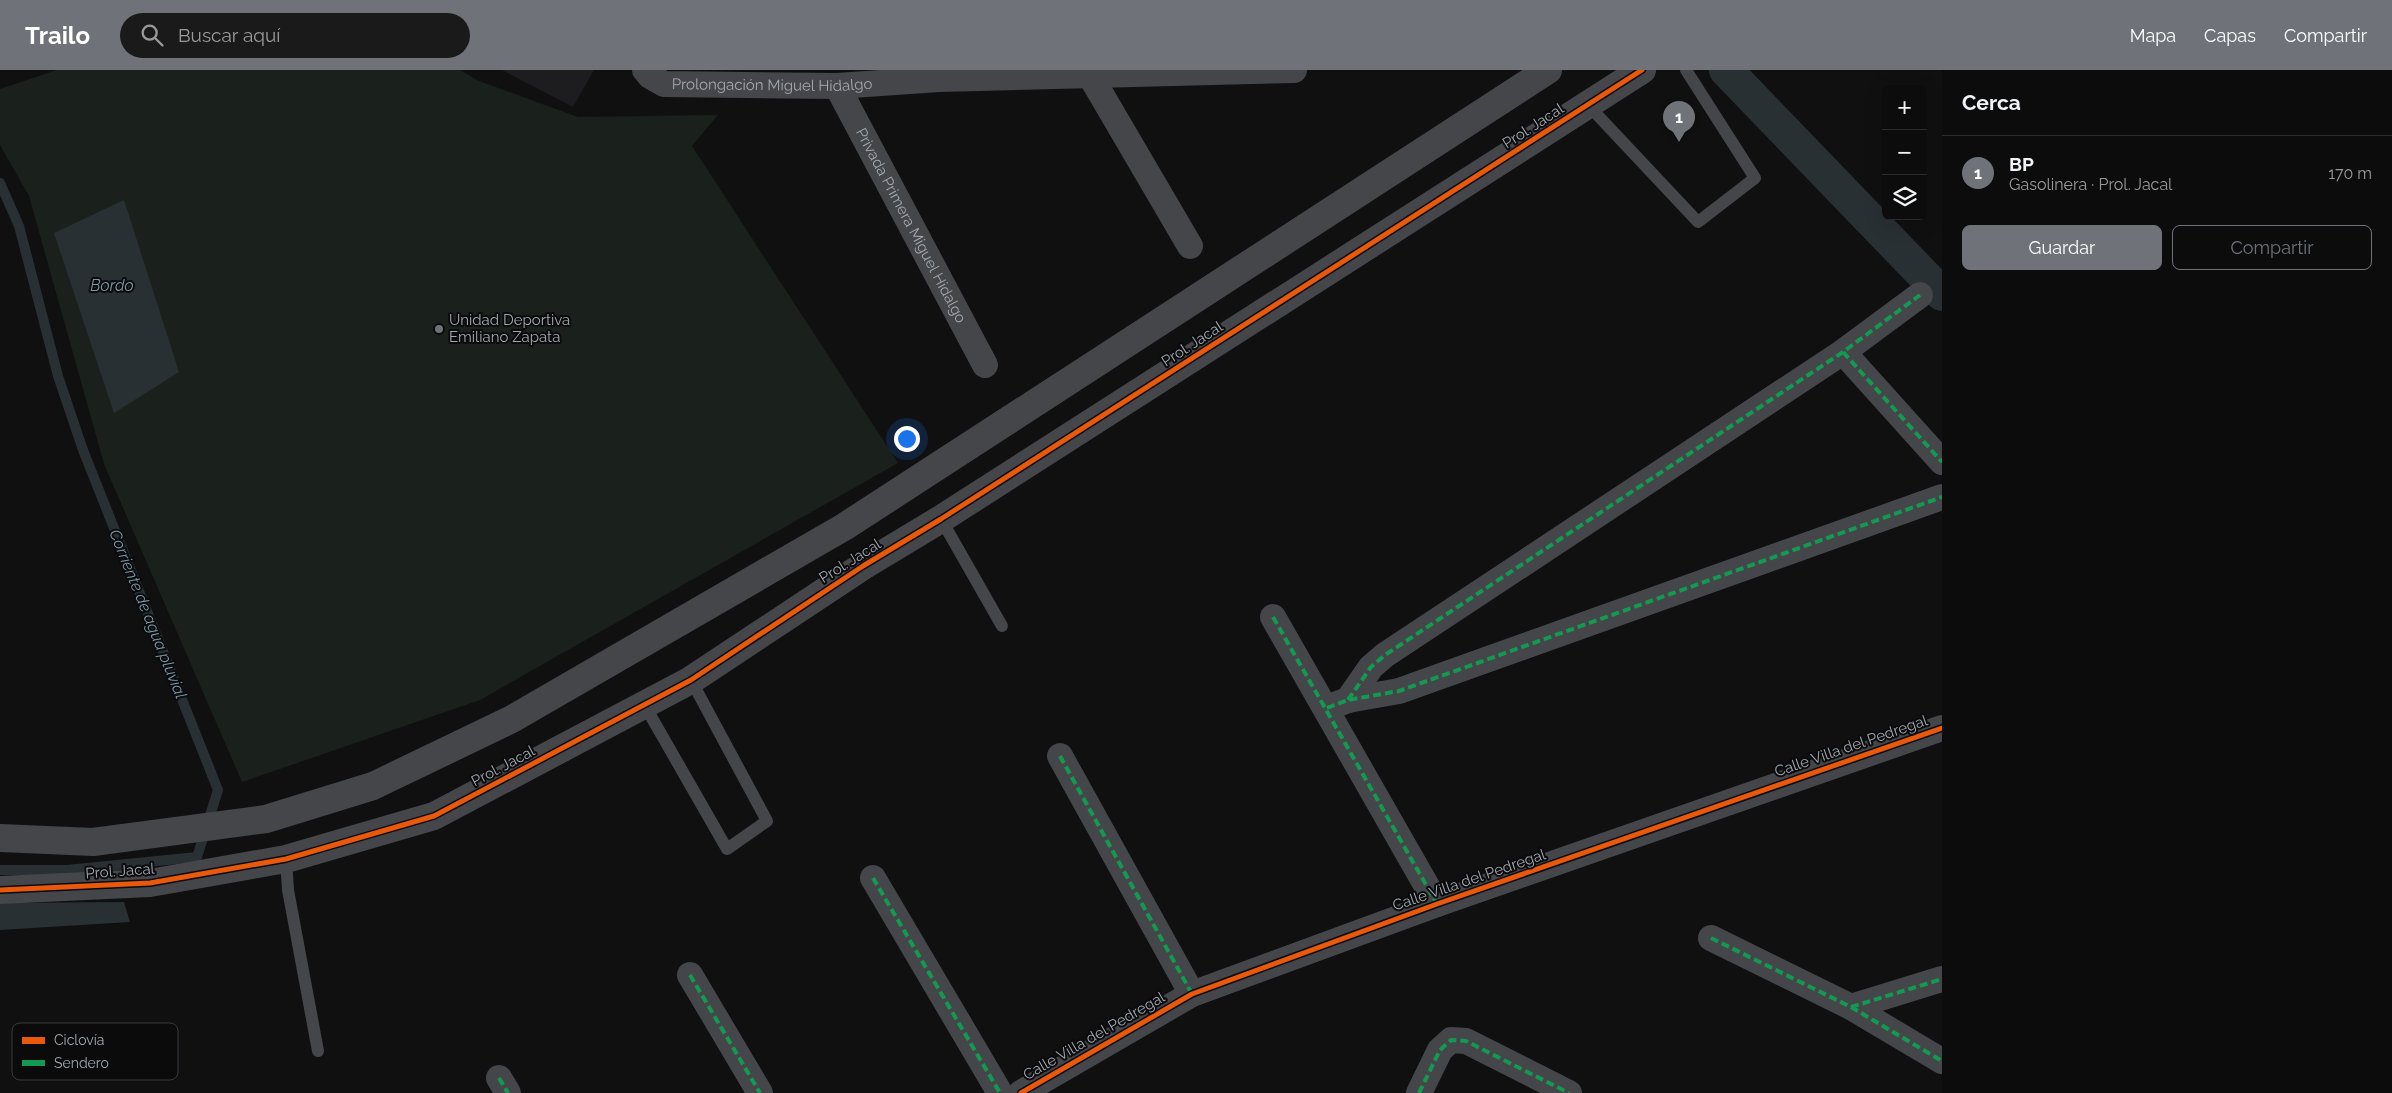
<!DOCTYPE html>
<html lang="es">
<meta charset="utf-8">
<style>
:root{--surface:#0c0c0d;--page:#1a1a1b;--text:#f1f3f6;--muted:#9a9b9d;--line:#2c2c2e;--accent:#6f7379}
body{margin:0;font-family:Raleway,sans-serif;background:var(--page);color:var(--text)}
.controls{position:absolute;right:15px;top:15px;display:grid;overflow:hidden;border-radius:8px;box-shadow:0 5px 20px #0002}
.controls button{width:45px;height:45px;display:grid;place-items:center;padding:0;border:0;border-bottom:1px solid var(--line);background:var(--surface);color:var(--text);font:25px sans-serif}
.you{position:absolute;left:906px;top:368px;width:18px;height:18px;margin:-12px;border:4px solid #fff;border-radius:50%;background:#1a73e8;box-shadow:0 0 0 8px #1a73e833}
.badge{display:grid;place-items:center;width:32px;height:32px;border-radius:50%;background:var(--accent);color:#fff;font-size:16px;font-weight:700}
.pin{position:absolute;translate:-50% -41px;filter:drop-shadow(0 1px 2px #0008)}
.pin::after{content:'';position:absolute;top:26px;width:18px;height:15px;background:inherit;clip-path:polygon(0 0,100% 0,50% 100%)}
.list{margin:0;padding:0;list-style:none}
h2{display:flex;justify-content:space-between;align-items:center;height:65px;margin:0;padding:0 20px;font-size:21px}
h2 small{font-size:16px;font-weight:400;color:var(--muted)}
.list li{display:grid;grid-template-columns:32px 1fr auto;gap:15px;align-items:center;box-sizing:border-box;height:75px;padding:0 20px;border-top:1px solid var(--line)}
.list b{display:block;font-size:19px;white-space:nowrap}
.list p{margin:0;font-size:16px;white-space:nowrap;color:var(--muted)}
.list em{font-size:16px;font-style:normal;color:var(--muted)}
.actions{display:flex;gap:10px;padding:15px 20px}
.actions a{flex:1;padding:11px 0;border:1px solid var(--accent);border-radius:8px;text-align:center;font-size:18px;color:var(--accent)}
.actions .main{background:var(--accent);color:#fff}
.icon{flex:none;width:28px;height:28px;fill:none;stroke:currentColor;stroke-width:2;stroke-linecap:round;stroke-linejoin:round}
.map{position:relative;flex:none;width:1942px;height:1023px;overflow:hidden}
header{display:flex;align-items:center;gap:30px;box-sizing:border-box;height:70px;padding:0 25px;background:var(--accent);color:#fff}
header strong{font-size:24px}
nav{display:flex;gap:28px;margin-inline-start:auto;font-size:18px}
.search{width:350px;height:45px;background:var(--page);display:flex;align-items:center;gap:12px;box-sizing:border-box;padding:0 18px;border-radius:28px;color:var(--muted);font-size:19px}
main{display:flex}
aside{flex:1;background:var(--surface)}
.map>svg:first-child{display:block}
.built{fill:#1d1d1f}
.green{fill:#1a201b}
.water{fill:#283034}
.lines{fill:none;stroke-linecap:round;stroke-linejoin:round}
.stream{stroke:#283034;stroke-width:10}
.canal{stroke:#283034;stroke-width:34}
.service{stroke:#444649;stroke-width:12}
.minor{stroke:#444649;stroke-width:26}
.tertiary{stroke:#444649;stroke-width:28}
.quiet{stroke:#139951;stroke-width:4;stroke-dasharray:8 4;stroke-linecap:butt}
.cycleway-casing{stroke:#0b0b0c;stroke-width:8}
.cycleway{stroke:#e8590c;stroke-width:5}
.poi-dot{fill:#6f7379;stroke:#0b0b0c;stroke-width:2}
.labels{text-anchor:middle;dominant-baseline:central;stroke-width:4;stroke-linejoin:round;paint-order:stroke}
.street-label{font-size:15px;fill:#a2a8b1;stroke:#0b0b0c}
.poi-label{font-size:15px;fill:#a2a8b1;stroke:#0b0b0c;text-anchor:start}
.water-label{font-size:16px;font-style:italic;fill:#7b9aaa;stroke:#0b0b0c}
.key{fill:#0b0b0c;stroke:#383a3e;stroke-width:1}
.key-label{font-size:14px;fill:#a2a8b1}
</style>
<header>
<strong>Trailo</strong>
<div class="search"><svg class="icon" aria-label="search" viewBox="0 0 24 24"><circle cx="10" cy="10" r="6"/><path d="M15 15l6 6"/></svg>Buscar aquí</div>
<nav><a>Mapa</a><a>Capas</a><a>Compartir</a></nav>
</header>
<main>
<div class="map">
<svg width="1942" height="1023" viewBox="0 0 1942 1023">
<rect width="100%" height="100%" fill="#101011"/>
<polygon class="built" points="502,0 594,0 573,37"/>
<polygon class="green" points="57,0 460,0 479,11 578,47 718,45 692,76 898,393 480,630 242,712 104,394 29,126 0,75 0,19"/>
<g class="water">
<polygon points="124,130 179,302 114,343 54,163"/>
<polygon points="124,832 130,852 0,860 0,833"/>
</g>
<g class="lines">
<polyline class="stream" points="0,113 19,156 58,306 83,380 218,720 197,787 67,800 0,800"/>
<polyline class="canal" points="1726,0 1942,224"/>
<g class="service">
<polyline points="1588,35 1698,152 1755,108 1686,0"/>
<polyline points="941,449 1002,556"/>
<polyline points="645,636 727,779 767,751 691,610"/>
<polyline points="286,789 288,820 318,981"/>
</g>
<g class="minor">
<path id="s1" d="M645,0L650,6L664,14L837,16L939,9L1294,0"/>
<polyline points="1091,7 1190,176"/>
<path id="s2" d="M837,16L985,295"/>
<polyline points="1843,282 1942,392"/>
<polyline points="1273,547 1437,834"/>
<polyline points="1348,630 1371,597 1385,585 1843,282 1920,225"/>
<polyline points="1327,638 1348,630 1399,621 1942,427"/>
<polyline points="1060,686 1192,924"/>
<polyline points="873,808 1000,1023"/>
<polyline points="1711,868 1851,937 1942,991"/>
<polyline points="690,905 760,1023"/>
<polyline points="1851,937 1942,909"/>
<polyline points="499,1008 508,1023"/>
<polyline points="1021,1023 1192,924 1437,834 1942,658"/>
<polyline points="1419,1023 1440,980 1451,970 1466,971 1569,1023"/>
</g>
<g class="tertiary">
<polyline points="0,768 93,772 266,749 373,716 512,649 844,457 1548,0"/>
<polyline points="0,820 150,813 286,789 434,746 691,610 863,496 941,449 1642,0"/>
</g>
<g class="quiet">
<polyline points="1843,282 1942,392"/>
<polyline points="1273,547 1437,834"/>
<polyline points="1348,630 1371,597 1385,585 1843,282 1920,225"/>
<polyline points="1327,638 1348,630 1399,621 1942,427"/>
<polyline points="1060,686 1192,924"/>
<polyline points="873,808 1000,1023"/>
<polyline points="1711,868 1851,937 1942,991"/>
<polyline points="690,905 760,1023"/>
<polyline points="1851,937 1942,909"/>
<polyline points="499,1008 508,1023"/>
<polyline points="1419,1023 1440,980 1451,970 1466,971 1569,1023"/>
</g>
<g class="cycleway-casing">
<g id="cycleway">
<polyline points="0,820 150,813 286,789 434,746 691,610 863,496 941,449 1642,0"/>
<polyline points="1021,1023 1192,924 1437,834 1942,658"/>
</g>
</g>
<use href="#cycleway" class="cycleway"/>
</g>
<circle class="poi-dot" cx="439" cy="259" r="5"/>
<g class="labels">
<g class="street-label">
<text stroke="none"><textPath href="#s1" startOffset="132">Prolongación Miguel Hidalgo</textPath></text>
<text transform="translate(1533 56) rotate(-33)">Prol. Jacal</text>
<text stroke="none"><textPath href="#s2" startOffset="158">Privada Primera Miguel Hidalgo</textPath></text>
<text transform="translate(1192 274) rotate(-33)">Prol. Jacal</text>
<text transform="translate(850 491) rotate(-32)">Prol. Jacal</text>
<text transform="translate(1851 676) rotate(-19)">Calle Villa del Pedregal</text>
<text transform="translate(503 696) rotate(-28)">Prol. Jacal</text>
<text transform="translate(120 801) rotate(-4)">Prol. Jacal</text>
<text transform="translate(1469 810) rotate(-19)">Calle Villa del Pedregal</text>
<text transform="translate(1094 966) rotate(-30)">Calle Villa del Pedregal</text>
</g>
<g class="poi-label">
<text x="449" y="250">Unidad Deportiva<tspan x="449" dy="17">Emiliano Zapata</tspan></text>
</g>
<g class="water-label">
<text x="112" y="215">Bordo</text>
<text transform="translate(148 544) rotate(68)">Corriente de agua pluvial</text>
</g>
</g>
<rect x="12" y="953" width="166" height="57" rx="8" class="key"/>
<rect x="22" y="967" width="23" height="7" fill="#e8590c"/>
<rect x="22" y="990" width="23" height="6" fill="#139951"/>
<g class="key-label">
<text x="54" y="975">Ciclovía</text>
<text x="54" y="998">Sendero</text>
</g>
</svg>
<div class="controls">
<button>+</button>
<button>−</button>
<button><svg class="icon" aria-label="layers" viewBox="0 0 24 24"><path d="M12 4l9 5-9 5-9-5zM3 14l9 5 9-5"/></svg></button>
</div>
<div class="you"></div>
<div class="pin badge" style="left:1679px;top:72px">1</div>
</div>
<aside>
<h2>Cerca<small></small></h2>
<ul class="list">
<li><span class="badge">1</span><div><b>BP</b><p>Gasolinera · Prol. Jacal</p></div><em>170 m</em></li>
</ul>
<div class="actions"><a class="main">Guardar</a><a>Compartir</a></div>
</aside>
</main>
